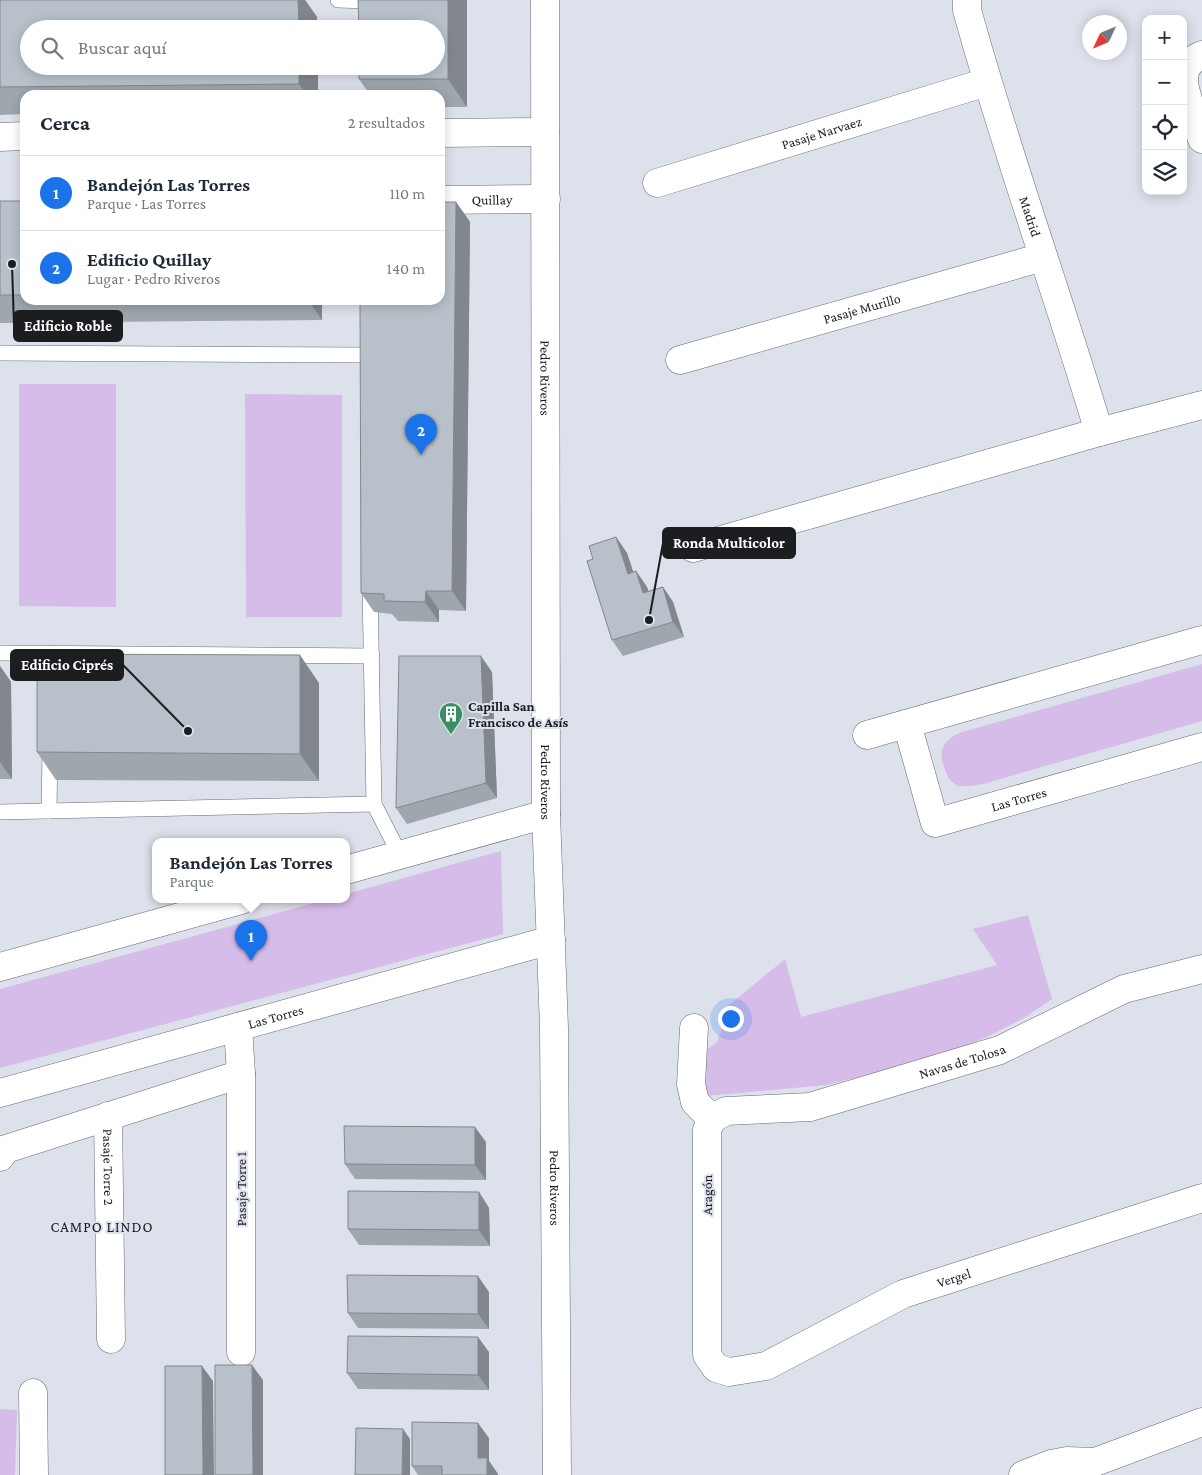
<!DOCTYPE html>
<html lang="es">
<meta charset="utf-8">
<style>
:root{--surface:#fff;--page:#f2f2f3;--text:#1f2937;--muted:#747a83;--line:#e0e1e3;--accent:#1a73e8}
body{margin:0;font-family:"Crimson Pro",serif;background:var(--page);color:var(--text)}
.controls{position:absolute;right:15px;top:15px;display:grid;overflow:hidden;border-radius:10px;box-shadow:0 2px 12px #0003}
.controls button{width:45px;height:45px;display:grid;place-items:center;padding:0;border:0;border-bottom:1px solid var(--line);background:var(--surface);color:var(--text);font:25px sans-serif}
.compass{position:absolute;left:1082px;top:15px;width:45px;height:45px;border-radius:50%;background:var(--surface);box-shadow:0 2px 12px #0003;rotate:226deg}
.you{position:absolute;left:730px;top:1018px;width:18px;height:18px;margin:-12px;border:4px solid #fff;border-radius:50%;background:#1a73e8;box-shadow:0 0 0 8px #1a73e833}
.badge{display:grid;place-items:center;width:32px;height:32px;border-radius:50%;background:var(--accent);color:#fff;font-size:16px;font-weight:700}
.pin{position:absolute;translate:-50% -41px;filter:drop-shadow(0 1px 2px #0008)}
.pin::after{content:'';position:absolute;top:26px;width:18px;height:15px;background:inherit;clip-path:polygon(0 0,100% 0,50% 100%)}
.popup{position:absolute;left:152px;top:838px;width:198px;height:65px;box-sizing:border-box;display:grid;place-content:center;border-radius:10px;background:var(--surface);filter:drop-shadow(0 1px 4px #0005);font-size:16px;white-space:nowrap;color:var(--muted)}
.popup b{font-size:19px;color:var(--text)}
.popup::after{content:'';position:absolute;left:50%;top:100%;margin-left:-10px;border:10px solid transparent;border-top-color:var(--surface)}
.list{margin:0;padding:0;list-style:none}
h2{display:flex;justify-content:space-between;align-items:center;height:65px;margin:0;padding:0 20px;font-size:21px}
h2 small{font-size:16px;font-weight:400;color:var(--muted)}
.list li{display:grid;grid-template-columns:32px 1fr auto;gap:15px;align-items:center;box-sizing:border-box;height:75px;padding:0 20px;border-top:1px solid var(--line)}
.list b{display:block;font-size:19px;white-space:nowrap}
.list p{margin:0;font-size:16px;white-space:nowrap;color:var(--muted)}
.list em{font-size:16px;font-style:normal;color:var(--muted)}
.icon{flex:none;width:28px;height:28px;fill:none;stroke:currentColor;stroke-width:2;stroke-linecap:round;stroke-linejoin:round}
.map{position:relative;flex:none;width:1202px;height:1475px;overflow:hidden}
.search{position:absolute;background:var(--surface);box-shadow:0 2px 12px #0003;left:20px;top:20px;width:425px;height:55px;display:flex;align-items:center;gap:12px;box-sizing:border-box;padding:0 18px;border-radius:28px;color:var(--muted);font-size:19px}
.panel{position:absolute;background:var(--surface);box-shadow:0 2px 12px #0003;left:20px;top:90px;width:425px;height:215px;border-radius:15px}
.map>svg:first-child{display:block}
.green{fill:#d6bce8}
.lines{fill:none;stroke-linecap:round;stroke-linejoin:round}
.lane-casing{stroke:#666a73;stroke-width:16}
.street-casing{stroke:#666a73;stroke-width:29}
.secondary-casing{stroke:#666a73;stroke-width:29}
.lane{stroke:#fff;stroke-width:15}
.street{stroke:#fff;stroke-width:28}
.secondary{stroke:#fff;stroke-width:28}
.wall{fill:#9ea6ae}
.shaded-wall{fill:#81878d}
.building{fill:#b8c1ca;stroke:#81878d}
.labels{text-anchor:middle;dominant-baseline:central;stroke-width:4;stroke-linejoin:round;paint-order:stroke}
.street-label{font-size:14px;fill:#1c1d21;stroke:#dde1ec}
.poi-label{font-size:14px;font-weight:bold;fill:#1c1d21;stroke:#dde1ec;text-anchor:start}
.neighbourhood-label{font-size:15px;letter-spacing:1px;fill:#1c1d21;stroke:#dde1ec}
.leader{fill:none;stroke:#1c1d21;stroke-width:2}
.callout-dot{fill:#1c1d21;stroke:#dde1ec;stroke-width:2}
.callout{fill:#1c1d21;stroke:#1c1d21;stroke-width:2}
.callout-label{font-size:15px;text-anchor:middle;font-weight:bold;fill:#fff}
</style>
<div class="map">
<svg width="1202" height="1475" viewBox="0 0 1202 1475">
<rect width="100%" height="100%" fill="#dde1ec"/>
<g class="green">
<polygon points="19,384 116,384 116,607 19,606"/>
<polygon points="245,394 342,395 342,617 246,617"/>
<path d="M1202,664V721L983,784C976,785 967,787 959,786C952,784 948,778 946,772C938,753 940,743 959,733Z"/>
<polygon points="501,851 503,934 0,1068 0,989 325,900 346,900 346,894"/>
<polygon points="1028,915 1052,999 1024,1018 989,1036 943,1055 827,1085 706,1096 699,1067 704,1052 717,1042 723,1026 723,1010 785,959 801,1017 997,965 973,929"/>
<polygon points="0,1409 17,1410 15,1475 0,1475"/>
</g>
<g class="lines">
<g class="lane-casing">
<g id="lane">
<polyline points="338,0 368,1"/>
<polyline points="0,353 367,355"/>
<polyline points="370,588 374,804"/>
<polyline points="0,653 372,656"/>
<polyline points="49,811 50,750"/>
<polyline points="0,812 374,804 400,855"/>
</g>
</g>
<g class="street-casing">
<g id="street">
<path id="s1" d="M967,0V10C1006,152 1057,291 1099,432"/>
<path d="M1202,55C1192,59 1184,66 1184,78C1183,92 1197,124 1202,139"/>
<polyline points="440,133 545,132"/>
<polyline points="0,137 25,136"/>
<path id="s2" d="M657,183L987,82"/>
<path id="s3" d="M440,200L546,199"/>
<path id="s4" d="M680,360L1043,257"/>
<polyline points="693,548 1099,432 1202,405"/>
<path id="s5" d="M907,724L935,823L1202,747"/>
<polyline points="867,735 1202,640"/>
<polyline points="346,870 546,814"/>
<polyline points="0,967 241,900"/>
<polyline points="238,1027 241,1074 241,1352"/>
<polyline points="694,1028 691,1084 695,1102 712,1119"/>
<path id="s6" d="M0,1093L551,940"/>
<path id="s7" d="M108,1116L111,1339"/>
<path id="s8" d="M712,1119L707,1130V1355L716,1368L729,1372L766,1366L903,1294L1202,1198"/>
<path id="s9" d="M712,1119L726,1111L810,1107L1000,1050L1124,989L1202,969"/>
<polyline points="0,1157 6,1149 241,1074"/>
<polyline points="33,1393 34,1475"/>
<polyline points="1023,1475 1051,1464 1067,1461 1095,1462 1202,1422"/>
</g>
</g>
<g class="secondary-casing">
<g id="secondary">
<path id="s10" d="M545,0L546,814L554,1028L557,1475"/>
</g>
</g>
<use href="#lane" class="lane"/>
<use href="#street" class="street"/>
<use href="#secondary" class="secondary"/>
</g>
<g class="wall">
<polygon points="0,0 305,0 317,17 317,29 29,29 318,66 318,95 25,95 25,114 0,115"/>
<polygon points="358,0 467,0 467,107 440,107 440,95 370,95 359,79"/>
<polygon points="0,201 25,201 25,300 322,300 322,320 0,323"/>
<polygon points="456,202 470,222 466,611 439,610 439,622 398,621 392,614 374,612 361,593"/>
<polygon points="616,537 627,553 633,572 636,571 647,587 648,591 663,587 673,602 684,637 623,656 612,640 593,559"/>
<polygon points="0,666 11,682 12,779 0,779"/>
<polygon points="492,672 497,798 407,824 396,808"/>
<polygon points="319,683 319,781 56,780 37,752"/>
<polygon points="486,1142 486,1180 355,1179 345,1164"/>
<polygon points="479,1192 489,1208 490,1246 359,1245 348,1229"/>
<polygon points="489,1292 489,1329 358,1328 348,1313"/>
<polygon points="489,1352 489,1390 358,1389 347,1373"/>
<polygon points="489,1438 489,1461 498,1474 498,1475 418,1475 412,1466"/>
</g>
<g class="shaded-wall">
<polygon points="298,0 305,0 317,17 317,29 299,29"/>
<polygon points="448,0 467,0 467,107 448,79"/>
<polygon points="299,66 318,66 318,95 307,95 299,84"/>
<polygon points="456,202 470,222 466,611 452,591"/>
<polygon points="308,300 322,300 322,320"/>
<polygon points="616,537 627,553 639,589 628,574"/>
<polygon points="636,571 647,587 654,608 643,593"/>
<polygon points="663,587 673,602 684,637 673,622"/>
<polygon points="426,591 439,610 439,622 425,602"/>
<polygon points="300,655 319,683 319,781 300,754"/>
<polygon points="481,656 492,672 497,798 486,783"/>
<polygon points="0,666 11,682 12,779 0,762"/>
<polygon points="475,1127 486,1142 486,1180 475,1165"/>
<polygon points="479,1192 489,1208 490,1246 479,1230"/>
<polygon points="478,1276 489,1292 489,1329 478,1314"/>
<polygon points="478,1337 489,1352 489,1390 478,1375"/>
<polygon points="252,1365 263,1380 263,1475 253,1475"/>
<polygon points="202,1366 213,1381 214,1475 203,1475"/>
<polygon points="478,1423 489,1438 489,1461 498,1474 498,1475 487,1475 478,1458"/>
<polygon points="403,1429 410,1439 410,1475 402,1475"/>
</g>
<g class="building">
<polygon points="0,0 298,0 299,29 29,29 29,66 299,66 299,84 0,87"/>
<polygon points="358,0 448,0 448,79 359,79 359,66 436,66 436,29 359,29"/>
<rect x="0" y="201" width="25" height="94"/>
<polygon points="440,202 456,202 452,591 426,591 425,602 384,601 384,594 361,593 360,300 440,300"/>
<polygon points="616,537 628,574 636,571 643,593 663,587 673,622 612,640 587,561 593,559 589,546"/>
<polygon points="37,654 300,655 300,754 37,752"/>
<polygon points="399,656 481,656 486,783 396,808"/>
<polygon points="344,1126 475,1127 475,1165 345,1164"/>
<polygon points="348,1191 479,1192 479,1230 348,1229"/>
<polygon points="347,1275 478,1276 478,1314 348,1313"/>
<polygon points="348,1336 478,1337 478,1375 347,1373"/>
<polygon points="215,1365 252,1365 253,1475 215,1475"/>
<polygon points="165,1366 202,1366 203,1475 165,1475"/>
<polygon points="412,1422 478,1423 478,1458 487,1458 487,1475 442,1475 442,1466 412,1466"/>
<polygon points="356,1428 403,1429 402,1475 355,1475"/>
</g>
<defs>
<g id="building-pin" transform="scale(1.25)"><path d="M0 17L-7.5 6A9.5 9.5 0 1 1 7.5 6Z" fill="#3a8f62" stroke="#dde1ec"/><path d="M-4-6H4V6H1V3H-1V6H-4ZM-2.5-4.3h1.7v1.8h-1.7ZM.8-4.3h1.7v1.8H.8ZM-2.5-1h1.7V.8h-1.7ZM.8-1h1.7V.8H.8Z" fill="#fff"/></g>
</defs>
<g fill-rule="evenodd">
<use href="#building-pin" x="451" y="714"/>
</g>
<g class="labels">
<g class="street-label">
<text stroke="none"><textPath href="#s2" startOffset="172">Pasaje Narvaez</textPath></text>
<text stroke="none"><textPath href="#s3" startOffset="52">Quillay</textPath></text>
<text stroke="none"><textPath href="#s1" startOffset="226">Madrid</textPath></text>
<text stroke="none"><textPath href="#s4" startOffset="189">Pasaje Murillo</textPath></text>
<text stroke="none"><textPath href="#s10" startOffset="378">Pedro Riveros</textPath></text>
<text stroke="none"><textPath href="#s10" startOffset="782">Pedro Riveros</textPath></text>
<text stroke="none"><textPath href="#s5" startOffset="190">Las Torres</textPath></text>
<text stroke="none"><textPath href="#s6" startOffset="286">Las Torres</textPath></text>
<text stroke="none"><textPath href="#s9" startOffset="259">Navas de Tolosa</textPath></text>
<text stroke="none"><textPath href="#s7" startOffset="51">Pasaje Torre 2</textPath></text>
<text stroke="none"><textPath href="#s10" startOffset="1188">Pedro Riveros</textPath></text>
<text transform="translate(241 1189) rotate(-90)">Pasaje Torre 1</text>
<text transform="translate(707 1195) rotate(-90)">Aragón</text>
<text stroke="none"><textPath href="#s8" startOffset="512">Vergel</textPath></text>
</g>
<g class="poi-label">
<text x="468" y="706">Capilla San<tspan x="468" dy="16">Francisco de Asís</tspan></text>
</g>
<g class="neighbourhood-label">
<text x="102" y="1227">CAMPO LINDO</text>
</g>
</g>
<path class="leader" d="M12 264L14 326M649 620L663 543M188 731L123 665"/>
<g class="callout-dot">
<circle cx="12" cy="264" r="5"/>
<circle cx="649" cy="620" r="5"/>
<circle cx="188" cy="731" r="5"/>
</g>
<g class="callout">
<rect x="14" y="311" width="108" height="30" rx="5"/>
<rect x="663" y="528" width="132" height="30" rx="5"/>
<rect x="11" y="650" width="112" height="30" rx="5"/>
</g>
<g class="callout-label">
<text x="68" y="331">Edificio Roble</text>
<text x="729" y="548">Ronda Multicolor</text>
<text x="67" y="670">Edificio Ciprés</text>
</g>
</svg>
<div class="controls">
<button>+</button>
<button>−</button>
<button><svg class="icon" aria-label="locate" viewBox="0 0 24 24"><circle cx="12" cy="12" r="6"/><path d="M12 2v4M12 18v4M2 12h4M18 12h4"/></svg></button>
<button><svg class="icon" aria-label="layers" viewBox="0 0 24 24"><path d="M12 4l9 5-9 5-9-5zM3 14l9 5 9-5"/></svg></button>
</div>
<svg class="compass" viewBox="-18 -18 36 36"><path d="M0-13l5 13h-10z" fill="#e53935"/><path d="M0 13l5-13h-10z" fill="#747a83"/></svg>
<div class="you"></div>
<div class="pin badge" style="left:251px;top:961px">1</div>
<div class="popup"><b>Bandejón Las Torres</b>Parque</div>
<div class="pin badge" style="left:421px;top:455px">2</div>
<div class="search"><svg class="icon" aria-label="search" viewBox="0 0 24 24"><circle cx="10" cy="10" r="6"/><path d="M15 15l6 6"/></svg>Buscar aquí</div>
<section class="panel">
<h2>Cerca<small>2 resultados</small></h2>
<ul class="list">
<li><span class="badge">1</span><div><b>Bandejón Las Torres</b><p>Parque · Las Torres</p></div><em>110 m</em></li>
<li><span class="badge">2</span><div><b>Edificio Quillay</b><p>Lugar · Pedro Riveros</p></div><em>140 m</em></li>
</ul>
</section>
</div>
